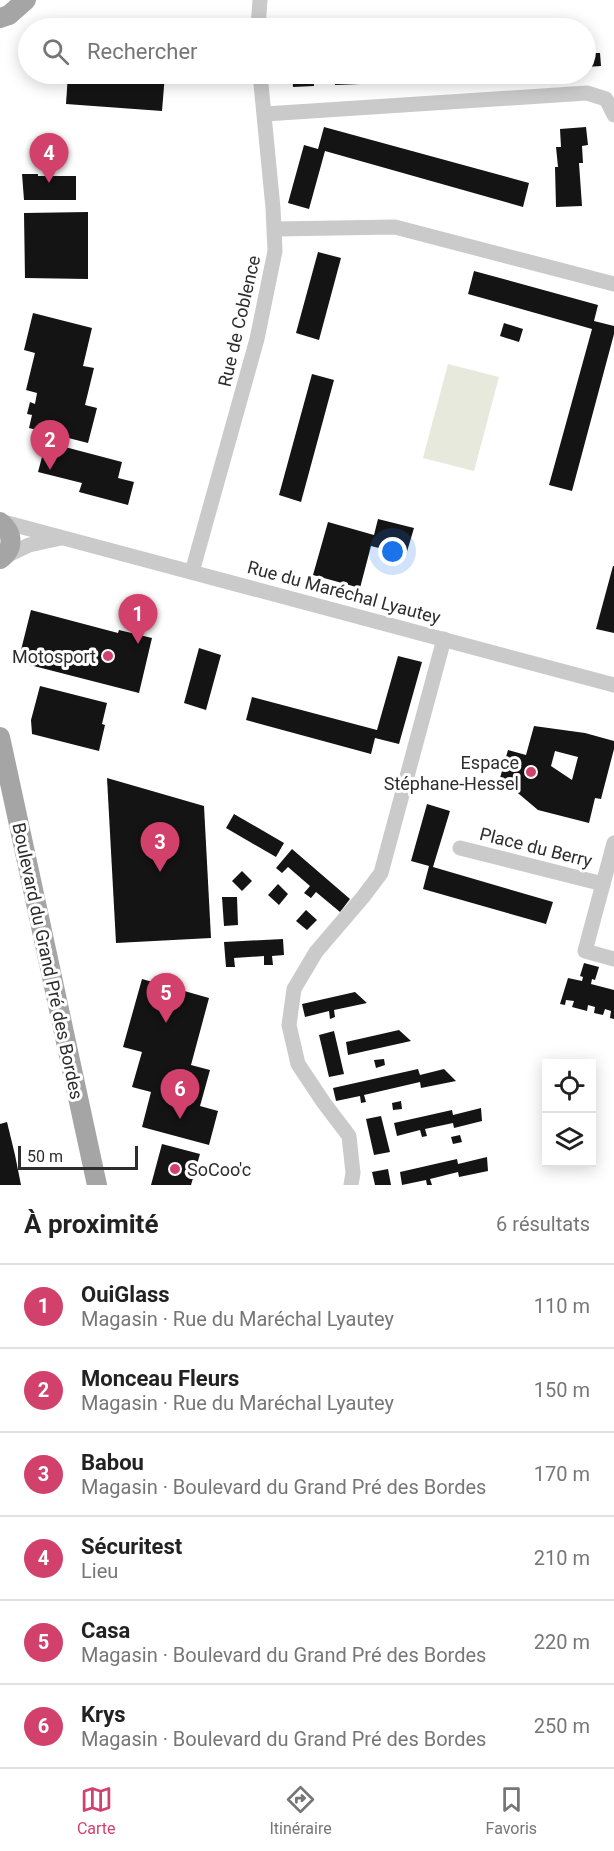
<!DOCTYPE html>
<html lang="fr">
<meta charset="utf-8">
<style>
:root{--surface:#fff;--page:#f6f6f6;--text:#222;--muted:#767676;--line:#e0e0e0;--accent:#d2406c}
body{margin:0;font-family:Roboto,sans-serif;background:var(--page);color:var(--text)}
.controls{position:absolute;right:18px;bottom:18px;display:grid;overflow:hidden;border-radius:0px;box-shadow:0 3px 15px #0003}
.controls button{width:54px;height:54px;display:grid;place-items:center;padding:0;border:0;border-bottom:2px solid var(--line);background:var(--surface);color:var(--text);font:30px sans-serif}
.scale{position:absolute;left:18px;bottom:15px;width:120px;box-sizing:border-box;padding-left:6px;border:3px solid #2d2d2d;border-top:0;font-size:16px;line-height:21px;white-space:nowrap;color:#2d2d2d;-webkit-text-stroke:4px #fff;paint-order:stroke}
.you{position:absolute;left:393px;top:552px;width:21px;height:21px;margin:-15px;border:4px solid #fff;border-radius:50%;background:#1a73e8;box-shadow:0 0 0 9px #1a73e833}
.badge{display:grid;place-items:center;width:39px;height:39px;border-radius:50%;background:var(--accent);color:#fff;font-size:20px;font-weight:700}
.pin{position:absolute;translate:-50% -50px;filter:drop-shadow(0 2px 3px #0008)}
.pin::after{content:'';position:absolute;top:32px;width:21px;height:18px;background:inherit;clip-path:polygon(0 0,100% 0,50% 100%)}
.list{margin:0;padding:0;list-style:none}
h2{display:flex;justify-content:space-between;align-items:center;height:78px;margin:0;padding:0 24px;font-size:26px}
h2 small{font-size:20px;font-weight:400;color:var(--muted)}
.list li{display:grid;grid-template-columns:39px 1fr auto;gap:18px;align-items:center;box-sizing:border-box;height:84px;padding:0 24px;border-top:2px solid var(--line)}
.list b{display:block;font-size:22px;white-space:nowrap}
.list p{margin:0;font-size:20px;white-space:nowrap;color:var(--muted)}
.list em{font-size:20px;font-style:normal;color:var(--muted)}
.icon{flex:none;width:33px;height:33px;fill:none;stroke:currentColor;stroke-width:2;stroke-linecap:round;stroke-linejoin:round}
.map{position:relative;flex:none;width:614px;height:1185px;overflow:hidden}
.search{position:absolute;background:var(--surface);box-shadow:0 3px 15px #0003;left:18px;right:18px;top:18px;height:66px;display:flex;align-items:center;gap:15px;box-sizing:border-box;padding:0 21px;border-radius:33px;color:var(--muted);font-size:22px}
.sheet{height:582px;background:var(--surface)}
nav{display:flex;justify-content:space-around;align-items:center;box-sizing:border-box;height:84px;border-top:2px solid var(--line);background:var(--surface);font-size:16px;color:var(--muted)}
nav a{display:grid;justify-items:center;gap:3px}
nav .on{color:var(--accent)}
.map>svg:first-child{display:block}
.green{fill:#e6e9db}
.building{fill:#141414;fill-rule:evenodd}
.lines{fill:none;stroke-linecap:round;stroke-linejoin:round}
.minor{stroke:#cacaca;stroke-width:15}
.major{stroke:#a5a5a5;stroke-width:20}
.poi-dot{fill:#d2406c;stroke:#fff;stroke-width:2}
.labels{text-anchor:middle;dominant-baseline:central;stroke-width:6;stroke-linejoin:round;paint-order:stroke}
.street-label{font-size:18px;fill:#2d2d2d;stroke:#fff}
.poi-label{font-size:18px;fill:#2d2d2d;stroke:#fff;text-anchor:end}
</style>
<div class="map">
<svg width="614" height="1185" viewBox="0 0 614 1185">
<rect width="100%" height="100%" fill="#fff"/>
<polygon class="green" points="448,364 499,377 474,471 423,458"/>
<g class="building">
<polygon points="591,34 592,53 600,53 601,66 586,67 586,35"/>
<polygon points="68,74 165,74 162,111 66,104"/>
<rect x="191" y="74" width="9" height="9"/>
<polygon points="292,74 313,74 314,86 293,87"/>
<polygon points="334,74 360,74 360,84 335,85"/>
<polygon points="383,74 409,74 410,83 384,84"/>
<polygon points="430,74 451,74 451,80 430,81"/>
<polygon points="477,74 506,74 506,76 477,77"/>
<polygon points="324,127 529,183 523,207 325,151 309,209 288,203 304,145 318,149"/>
<polygon points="586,127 588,145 582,146 583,163 579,163 582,206 556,207 555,167 558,167 556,147 561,147 560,129"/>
<polygon points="22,174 38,174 38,176 76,176 76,200 24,200"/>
<polygon points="88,212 88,279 25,278 24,213"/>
<polygon points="318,252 341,258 319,340 296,333"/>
<polygon points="474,271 598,305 594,321 614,326 614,334 572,491 549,485 592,329 468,294"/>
<polygon points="33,313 92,328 83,366 94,368 85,405 97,408 88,443 29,428 32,415 27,414 30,402 35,404 37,393 26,390 35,353 24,350"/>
<polygon points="504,323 523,329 519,342 500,336"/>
<polygon points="312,374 334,380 301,502 279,495"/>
<polygon points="46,442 122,462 118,478 134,482 128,505 79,492 82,483 38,472"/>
<polygon points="378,519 414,528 406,555 371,546 360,588 313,575 328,522 374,535"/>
<polygon points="613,566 614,566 614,633 596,629"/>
<polygon points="31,610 118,633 119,630 152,638 139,693 18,662"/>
<polygon points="199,648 221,655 206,710 184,703"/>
<polygon points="398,656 422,662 399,744 375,738 371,754 246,720 252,697 377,730"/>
<polygon points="40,686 107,703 102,724 105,725 99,751 32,734 31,720"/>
<path d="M534,726L585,733L614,741V749L601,799L595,798L589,823L538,810L500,778L508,750L526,755ZM555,751L578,757L572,780L551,766Z"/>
<polygon points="107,778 204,806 211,938 116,943"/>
<polygon points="427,804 450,811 433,867 553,902 546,924 423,889 429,866 411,861"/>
<polygon points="234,814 284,843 276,857 226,828"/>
<polygon points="292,849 350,899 340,912 316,892 311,898 304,893 310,886 288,867 282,873 276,868"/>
<polygon points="242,871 252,881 242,891 232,881"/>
<polygon points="278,884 288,894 279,905 268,895"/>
<polygon points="222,897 237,897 238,925 224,926"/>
<polygon points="306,910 317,920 307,930 296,921"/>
<polygon points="283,939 284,955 272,956 273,965 264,965 264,956 234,958 235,967 226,967 224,942"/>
<polygon points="584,963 599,967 595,980 592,979 591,984 614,990 614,1019 610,1018 611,1011 605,1009 603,1015 594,1013 595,1007 588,1005 587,1011 572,1007 574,1001 566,1000 565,1005 560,1004 568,978 582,981 583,977 580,976"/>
<polygon points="142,979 209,998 191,1065 210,1070 200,1106 218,1111 209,1145 142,1127 151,1092 132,1087 142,1052 123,1047"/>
<polygon points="355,992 367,1003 334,1010 335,1017 330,1019 329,1011 305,1017 302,1004"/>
<polygon points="399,1030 411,1041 348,1055 346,1042"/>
<polygon points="334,1031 344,1074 329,1077 319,1035"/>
<polygon points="384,1059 385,1065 376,1068 374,1060"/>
<polygon points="418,1069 420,1075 444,1069 456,1081 421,1088 420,1082 364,1095 366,1102 361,1103 360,1096 336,1101 333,1088"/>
<polygon points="401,1101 402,1109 393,1110 392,1103"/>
<polygon points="481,1108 482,1121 454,1128 453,1123 425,1129 427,1136 422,1137 420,1130 397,1136 394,1123 452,1110 453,1115"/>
<polygon points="381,1116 390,1152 374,1155 366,1119"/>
<polygon points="7,1122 15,1155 21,1185 0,1185 0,1124"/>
<polygon points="460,1135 462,1142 453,1144 451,1137"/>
<polygon points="162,1144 200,1154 191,1185 151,1185"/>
<polygon points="487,1157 488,1171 459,1177 458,1172 430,1179 432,1185 427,1185 426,1180 402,1185 400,1172 457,1159 458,1164"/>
<polygon points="388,1169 391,1185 375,1185 372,1172"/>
</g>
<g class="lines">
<g class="minor">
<polyline points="258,28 260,0"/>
<polyline points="265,114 587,93 606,99 614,115"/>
<polyline points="275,229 395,227 614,284"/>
<polyline points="0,521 614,685"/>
<polyline points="4,557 29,545 61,538"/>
<polyline points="192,572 257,339 275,251 273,208 260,74"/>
<polyline points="614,843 585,951 614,959"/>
<polyline points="460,848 603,884"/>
<polyline points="351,1185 353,1173 349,1136 324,1103 298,1064 289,1025 294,989 316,952 363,897 381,873 444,639"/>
</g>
<g class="major">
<polyline points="0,18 9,15 26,0"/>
<path d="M0,522C14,533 14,549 0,559"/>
<polyline points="0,737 97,1185"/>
</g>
</g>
<g class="poi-dot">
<circle cx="108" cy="656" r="6"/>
<circle cx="531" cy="772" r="6"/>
<circle cx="175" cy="1169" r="6"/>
</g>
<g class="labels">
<g class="street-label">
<text transform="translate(239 321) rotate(-77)">Rue de Coblence</text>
<text transform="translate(344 592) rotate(15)">Rue du Maréchal Lyautey</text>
<text transform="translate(536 847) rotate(14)">Place du Berry</text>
<text transform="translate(48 961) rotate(78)">Boulevard du Grand Pré des Bordes</text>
</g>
<g class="poi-label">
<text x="96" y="656">Motosport</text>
<text x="519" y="762">Espace<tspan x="519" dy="21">Stéphane-Hessel</tspan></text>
<text x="187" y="1169" text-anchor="start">SoCoo'c</text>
</g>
</g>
</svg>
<div class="controls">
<button><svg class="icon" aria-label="locate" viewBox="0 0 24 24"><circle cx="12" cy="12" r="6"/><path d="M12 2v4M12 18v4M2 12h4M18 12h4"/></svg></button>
<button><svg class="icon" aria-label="layers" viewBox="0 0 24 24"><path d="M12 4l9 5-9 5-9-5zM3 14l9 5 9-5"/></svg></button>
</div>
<div class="scale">50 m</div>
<div class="you"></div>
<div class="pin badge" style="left:138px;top:644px">1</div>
<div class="pin badge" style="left:50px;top:470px">2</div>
<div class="pin badge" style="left:160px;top:872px">3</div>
<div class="pin badge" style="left:49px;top:183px">4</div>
<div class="pin badge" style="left:166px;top:1023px">5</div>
<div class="pin badge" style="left:180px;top:1119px">6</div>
<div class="search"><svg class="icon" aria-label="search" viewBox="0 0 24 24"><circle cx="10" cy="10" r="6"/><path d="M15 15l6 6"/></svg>Rechercher</div>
</div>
<section class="sheet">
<h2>À proximité<small>6 résultats</small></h2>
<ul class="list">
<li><span class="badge">1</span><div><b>OuiGlass</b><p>Magasin · Rue du Maréchal Lyautey</p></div><em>110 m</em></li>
<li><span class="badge">2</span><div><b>Monceau Fleurs</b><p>Magasin · Rue du Maréchal Lyautey</p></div><em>150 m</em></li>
<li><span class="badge">3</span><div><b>Babou</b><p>Magasin · Boulevard du Grand Pré des Bordes</p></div><em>170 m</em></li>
<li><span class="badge">4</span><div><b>Sécuritest</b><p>Lieu</p></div><em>210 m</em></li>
<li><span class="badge">5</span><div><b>Casa</b><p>Magasin · Boulevard du Grand Pré des Bordes</p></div><em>220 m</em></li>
<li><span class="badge">6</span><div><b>Krys</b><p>Magasin · Boulevard du Grand Pré des Bordes</p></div><em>250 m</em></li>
</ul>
</section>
<nav>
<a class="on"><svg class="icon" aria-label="map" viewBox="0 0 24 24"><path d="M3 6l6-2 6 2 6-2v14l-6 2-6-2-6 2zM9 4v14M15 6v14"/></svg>Carte</a>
<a><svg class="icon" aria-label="directions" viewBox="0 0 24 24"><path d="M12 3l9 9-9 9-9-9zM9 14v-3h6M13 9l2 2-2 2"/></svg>Itinéraire</a>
<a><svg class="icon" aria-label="saved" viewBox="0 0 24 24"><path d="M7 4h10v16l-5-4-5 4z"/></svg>Favoris</a>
</nav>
